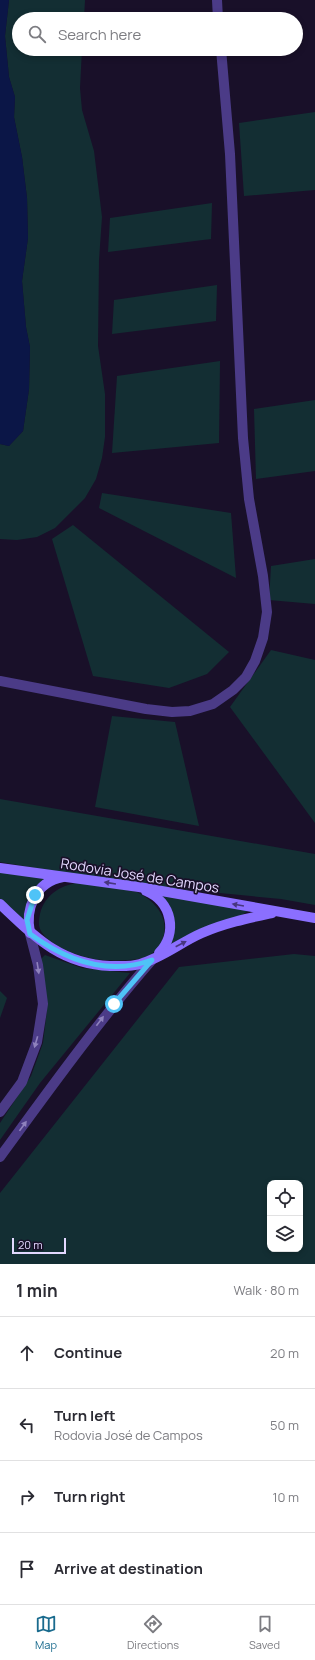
<!DOCTYPE html>
<meta charset="utf-8">
<style>
:root{--surface:#fff;--page:#f7f7f7;--text:#2b2b33;--muted:#7c7c81;--line:#e1e1e2;--accent:#1a6b8e}
body{margin:0;font-family:Manrope,sans-serif;background:var(--page);color:var(--text)}
.controls{position:absolute;right:12px;bottom:12px;display:grid;overflow:hidden;border-radius:8px;box-shadow:0 2px 6px #0003}
.controls button{width:36px;height:36px;display:grid;place-items:center;padding:0;border:0;border-bottom:1px solid var(--line);background:var(--surface);color:var(--text);font:20px sans-serif}
.scale{position:absolute;left:12px;bottom:10px;width:54px;box-sizing:border-box;padding-left:4px;border:2px solid #e3d8ff;border-top:0;font-size:11px;line-height:14px;white-space:nowrap;color:#e3d8ff;-webkit-text-stroke:3px #191029;paint-order:stroke}
.stop{position:absolute;width:12px;height:12px;margin:-9px;border:3px solid #4fc3f7;border-radius:50%;background:#fff}
.stop.end{background:#4fc3f7;border-color:#fff;box-shadow:0 1px 4px #0008}
.list{margin:0;padding:0;list-style:none}
h2{display:flex;justify-content:space-between;align-items:center;height:52px;margin:0;padding:0 16px;font-size:17px}
h2 small{font-size:13px;font-weight:400;color:var(--muted)}
.list li{display:grid;grid-template-columns:26px 1fr auto;gap:12px;align-items:center;box-sizing:border-box;height:72px;padding:0 16px;border-top:1px solid var(--line)}
.list b{display:block;font-size:15px;white-space:nowrap}
.list p{margin:0;font-size:13px;white-space:nowrap;color:var(--muted)}
.list em{font-size:13px;font-style:normal;color:var(--muted)}
.icon{flex:none;width:22px;height:22px;fill:none;stroke:currentColor;stroke-width:2;stroke-linecap:round;stroke-linejoin:round}
.map{position:relative;flex:none;width:315px;height:1264px;overflow:hidden}
.search{position:absolute;background:var(--surface);box-shadow:0 2px 6px #0003;left:12px;right:12px;top:12px;height:44px;display:flex;align-items:center;gap:10px;box-sizing:border-box;padding:0 14px;border-radius:22px;color:var(--muted);font-size:15px}
.sheet{height:340px;background:var(--surface)}
nav{display:flex;justify-content:space-around;align-items:center;box-sizing:border-box;height:56px;border-top:1px solid var(--line);background:var(--surface);font-size:11px;color:var(--muted)}
nav a{display:grid;justify-items:center;gap:2px}
nav .on{color:var(--accent)}
.map>svg:first-child{display:block}
.green{fill:#132e33;fill-rule:evenodd}
.water{fill:#0b1647}
.lines{fill:none;stroke-linecap:round;stroke-linejoin:round}
.minor{stroke:#4b3b87;stroke-width:10}
.tertiary{stroke:#4b3b87;stroke-width:10}
.secondary{stroke:#8b6fff;stroke-width:10}
.oneway{fill:#47367f}
.oneway2{fill:#8f82bd}
.route{stroke:#4fc3f7;stroke-width:5}
.labels{text-anchor:middle;dominant-baseline:central;stroke-width:3.5;stroke-linejoin:round;paint-order:stroke}
.street-label{font-size:14px;fill:#e3d8ff;stroke:#191029}
</style>
<div class="map">
<svg width="315" height="1264" viewBox="0 0 315 1264">
<rect width="100%" height="100%" fill="#191029"/>
<g class="green">
<polygon points="9,0 85,0 84,19 19,19 19,49 82,49 80,88 82,110 94,151 102,217 99,260 98,346 105,394 105,437 102,458 96,479 85,498 55,528 37,537 17,540 0,539 0,444 9,446 23,431 29,389 30,347 26,327 22,281 28,238 27,198 22,157 14,117 15,97 9,77 5,36"/>
<polygon points="315,112 315,190 244,196 239,123"/>
<polygon points="212,203 211,239 108,252 110,218"/>
<polygon points="217,285 216,321 112,334 114,300"/>
<polygon points="220,361 219,443 112,453 117,376"/>
<polygon points="315,400 315,471 256,479 254,409"/>
<polygon points="102,493 231,513 236,578 99,508"/>
<polygon points="73,525 229,652 207,674 169,688 93,676 52,539"/>
<polygon points="315,559 315,604 269,600 271,566"/>
<polygon points="271,650 315,660 315,823 230,707"/>
<polygon points="112,716 175,722 199,826 95,807"/>
<polygon points="0,799 315,854 315,905 281,899 137,885 0,862"/>
<polygon points="0,870 65,877 35,895 30,934 0,904"/>
<path d="M83,882L137,892C157,902 172,921 161,943C158,949 151,956 143,958C133,961 105,961 94,959C78,956 47,945 40,929C38,924 39,919 40,914C45,893 63,884 83,882Z"/>
<path d="M150,892L249,910C230,924 190,946 167,945L171,920Z"/>
<path d="M294,954L315,956V1264H0V1193L179,967ZM270,1183H300V1249H270Z"/>
<polygon points="45,955 82,968 130,973 40,1083 0,1140 0,1123 31,1076 43,1043 47,1010 41,959"/>
<polygon points="0,991 7,998 0,1018"/>
</g>
<polygon class="water" points="0,0 9,0 5,36 9,77 15,97 14,117 22,157 27,198 28,238 22,281 26,327 30,347 29,389 23,431 9,446 0,444"/>
<g class="lines">
<g class="minor">
<polyline points="217,0 218,19"/>
<polyline points="0,681 146,709 172,712 190,711 213,704 233,690 246,677 255,661 263,638 267,612 263,576 249,499 243,438 230,154 221,49"/>
</g>
<g class="tertiary">
<polyline points="0,1112 22,1082 37,1042 43,1004 38,965 30,934"/>
<path d="M0,1157C49,1090 97,1023 152,960"/>
</g>
<g class="secondary">
<polyline points="0,868 139,887 315,918"/>
<path d="M146,891C172,902 178,933 159,953"/>
<path d="M0,904C34,936 60,964 110,966C120,966 130,967 140,964C162,958 181,942 202,933C225,923 249,918 272,913"/>
<path d="M30,933C25,909 35,882 63,877"/>
</g>
</g>
<defs><path id="oneway-solid" d="M-6-.8H1V-3.2L6.5 0L1 3.2V.8H-6Z"/></defs>
<g class="oneway">
<use href="#oneway-solid" transform="translate(110 883) rotate(-171)"/>
<use href="#oneway-solid" transform="translate(238 905) rotate(-170)"/>
<use href="#oneway-solid" transform="translate(181 944) rotate(-27)"/>
</g>
<g class="oneway2">
<use href="#oneway-solid" transform="translate(38 968) rotate(81)"/>
<use href="#oneway-solid" transform="translate(100 1021) rotate(-53)"/>
<use href="#oneway-solid" transform="translate(36 1042) rotate(106)"/>
<use href="#oneway-solid" transform="translate(23 1126) rotate(-54)"/>
</g>
<g class="lines">
<path class="route" d="M35,895L27,920L30,934C67,961 108,976 152,960L114,1004"/>
</g>
<g class="labels">
<g class="street-label">
<text transform="translate(140 875) rotate(9)">Rodovia José de Campos</text>
</g>
</g>
</svg>
<div class="controls">
<button><svg class="icon" aria-label="locate" viewBox="0 0 24 24"><circle cx="12" cy="12" r="6"/><path d="M12 2v4M12 18v4M2 12h4M18 12h4"/></svg></button>
<button><svg class="icon" aria-label="layers" viewBox="0 0 24 24"><path d="M12 4l9 5-9 5-9-5zM3 14l9 5 9-5"/></svg></button>
</div>
<div class="scale">20 m</div>
<div class="stop" style="left:114px;top:1004px"></div>
<div class="stop end" style="left:35px;top:895px"></div>
<div class="search"><svg class="icon" aria-label="search" viewBox="0 0 24 24"><circle cx="10" cy="10" r="6"/><path d="M15 15l6 6"/></svg>Search here</div>
</div>
<section class="sheet">
<h2>1 min<small>Walk · 80 m</small></h2>
<ul class="list">
<li><svg class="icon" aria-label="ahead" viewBox="0 0 24 24"><path d="M12 20V5M6 11l6-6 6 6"/></svg><div><b>Continue</b></div><em>20 m</em></li>
<li><svg class="icon" aria-label="left" viewBox="0 0 24 24"><path d="M17 20v-9H6M10 6l-5 5 5 5"/></svg><div><b>Turn left</b><p>Rodovia José de Campos</p></div><em>50 m</em></li>
<li><svg class="icon" aria-label="right" viewBox="0 0 24 24"><path d="M7 20v-9h11M14 6l5 5-5 5"/></svg><div><b>Turn right</b></div><em>10 m</em></li>
<li><svg class="icon" aria-label="arrive" viewBox="0 0 24 24"><path d="M6 21V4h12l-3 4 3 4H6"/></svg><div><b>Arrive at destination</b></div></li>
</ul>
</section>
<nav>
<a class="on"><svg class="icon" aria-label="map" viewBox="0 0 24 24"><path d="M3 6l6-2 6 2 6-2v14l-6 2-6-2-6 2zM9 4v14M15 6v14"/></svg>Map</a>
<a><svg class="icon" aria-label="directions" viewBox="0 0 24 24"><path d="M12 3l9 9-9 9-9-9zM9 14v-3h6M13 9l2 2-2 2"/></svg>Directions</a>
<a><svg class="icon" aria-label="saved" viewBox="0 0 24 24"><path d="M7 4h10v16l-5-4-5 4z"/></svg>Saved</a>
</nav>
